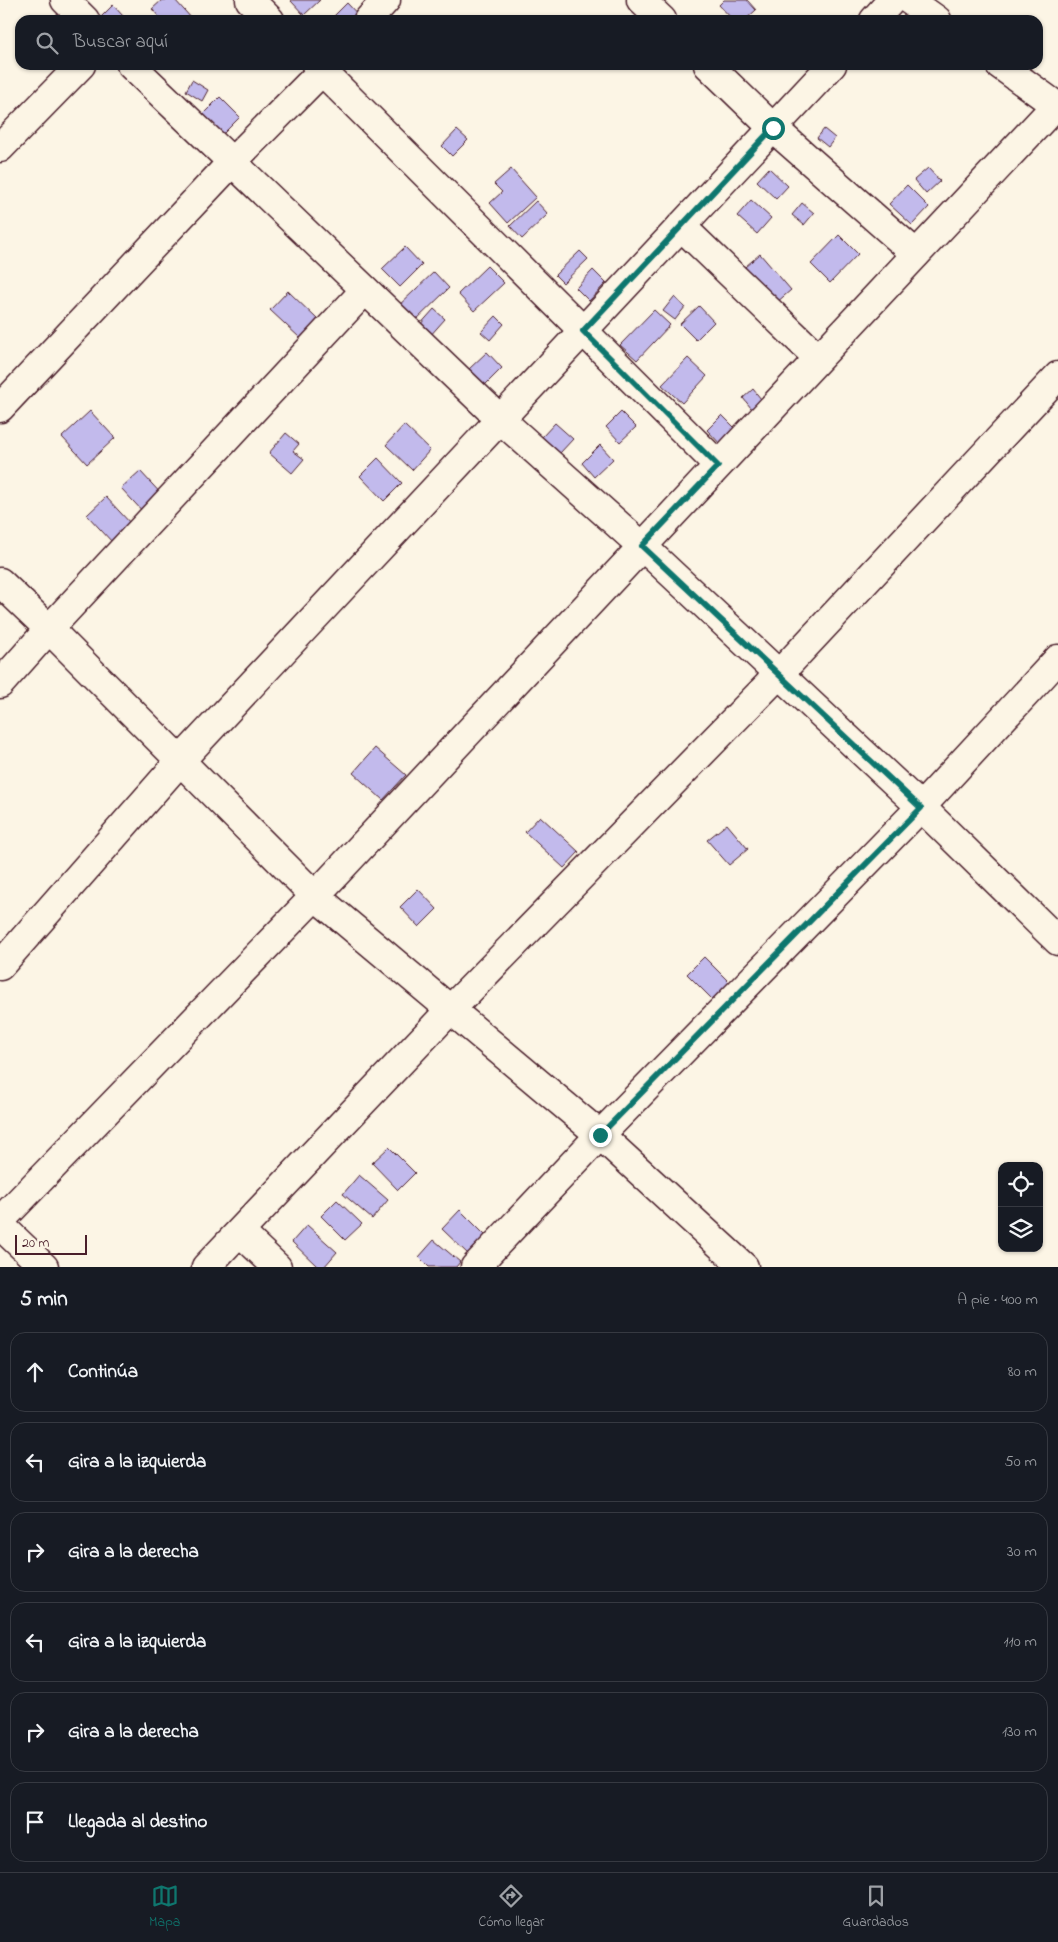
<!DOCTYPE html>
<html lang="es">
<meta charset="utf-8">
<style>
:root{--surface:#171b24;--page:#242831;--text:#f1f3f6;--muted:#9ea1a6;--line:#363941;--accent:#0f766e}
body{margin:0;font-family:"Indie Flower",sans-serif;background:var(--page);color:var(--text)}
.controls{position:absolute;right:15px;bottom:15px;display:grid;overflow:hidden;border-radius:10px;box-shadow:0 1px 4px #0004}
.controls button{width:45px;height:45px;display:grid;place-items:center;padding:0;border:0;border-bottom:1px solid var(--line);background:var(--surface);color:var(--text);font:25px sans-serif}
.scale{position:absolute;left:15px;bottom:12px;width:72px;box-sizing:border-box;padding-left:5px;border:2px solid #4a1f2b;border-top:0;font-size:14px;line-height:18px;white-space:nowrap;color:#4a1f2b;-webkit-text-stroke:4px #fcf5e5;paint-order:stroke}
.stop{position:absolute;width:15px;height:15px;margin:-11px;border:4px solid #0f766e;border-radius:50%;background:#fff}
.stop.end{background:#0f766e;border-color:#fff;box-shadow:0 1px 5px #0008}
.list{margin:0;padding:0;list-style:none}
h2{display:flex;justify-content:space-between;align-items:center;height:65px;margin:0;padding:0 20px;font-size:21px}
h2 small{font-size:16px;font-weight:400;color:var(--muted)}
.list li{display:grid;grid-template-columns:32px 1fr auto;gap:15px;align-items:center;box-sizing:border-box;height:80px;margin:0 10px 10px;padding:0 10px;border:1px solid var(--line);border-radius:15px}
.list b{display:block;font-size:19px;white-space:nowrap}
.list em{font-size:16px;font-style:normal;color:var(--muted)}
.icon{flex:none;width:28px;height:28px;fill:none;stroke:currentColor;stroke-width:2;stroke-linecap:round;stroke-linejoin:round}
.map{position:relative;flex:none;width:1058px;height:1267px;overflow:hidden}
.search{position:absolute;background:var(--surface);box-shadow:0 1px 4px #0004;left:15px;right:15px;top:15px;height:55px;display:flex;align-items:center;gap:12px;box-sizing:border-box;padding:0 18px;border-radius:15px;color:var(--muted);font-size:19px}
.sheet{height:605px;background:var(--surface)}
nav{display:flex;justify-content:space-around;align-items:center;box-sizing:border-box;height:70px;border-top:1px solid var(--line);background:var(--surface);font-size:14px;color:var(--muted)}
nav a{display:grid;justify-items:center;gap:2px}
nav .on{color:var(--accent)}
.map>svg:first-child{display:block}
.building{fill:#c2baec;stroke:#4a1f2b}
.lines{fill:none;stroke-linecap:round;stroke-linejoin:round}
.minor-casing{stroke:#4a1f2b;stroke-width:31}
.minor{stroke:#fcf5e5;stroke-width:28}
.route{stroke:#0f766e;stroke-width:6}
</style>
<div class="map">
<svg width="1058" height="1267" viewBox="0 0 1058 1267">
<rect width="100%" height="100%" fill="#fcf5e5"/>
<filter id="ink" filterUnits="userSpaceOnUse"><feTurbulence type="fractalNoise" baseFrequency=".02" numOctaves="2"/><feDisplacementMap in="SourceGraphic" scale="10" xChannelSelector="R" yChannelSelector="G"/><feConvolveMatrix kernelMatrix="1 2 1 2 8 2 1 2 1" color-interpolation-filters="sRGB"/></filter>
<g filter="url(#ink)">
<g class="building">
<polygon points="162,0 175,0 193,20 162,20 152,9"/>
<polygon points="292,0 320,0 304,15 291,1"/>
<polygon points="724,0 747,0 756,10 745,20 733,20 719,5"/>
<polygon points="347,3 363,20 330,20"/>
<polygon points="113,5 123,16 119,20 98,20"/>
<polygon points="192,80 208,90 202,101 186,91"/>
<polygon points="220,97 240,117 216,141 196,121"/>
<polygon points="824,129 835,138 828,147 817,138"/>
<polygon points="457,130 468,140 452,156 442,146"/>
<polygon points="769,168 788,186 776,199 757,181"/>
<polygon points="928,168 940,181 926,194 914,180"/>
<polygon points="511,169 536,197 508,223 490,203 502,192 494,184"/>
<polygon points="907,185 929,207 912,225 889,204"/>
<polygon points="751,200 771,218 757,234 737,216"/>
<polygon points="536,201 548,214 522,239 510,226"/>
<polygon points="802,203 814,213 804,225 792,215"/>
<polygon points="839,235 858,254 830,283 811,264"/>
<polygon points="405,247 422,265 400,287 382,269"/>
<polygon points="580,251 588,259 563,283 555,275"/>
<polygon points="760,254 791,290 769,309 738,273"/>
<polygon points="487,266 504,283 474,311 458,294"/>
<polygon points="593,270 606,283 589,301 576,288"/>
<polygon points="434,272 449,288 411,325 396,308"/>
<polygon points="288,291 318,320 300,338 270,310"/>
<polygon points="674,297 685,307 675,320 663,311"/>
<polygon points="699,306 714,322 696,340 680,324"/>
<polygon points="434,309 445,319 429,337 418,327"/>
<polygon points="654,310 670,325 637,360 620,345"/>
<polygon points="496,316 504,324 490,340 481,332"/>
<polygon points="487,352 502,368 485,385 469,369"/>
<polygon points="688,358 707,376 682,403 662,385"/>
<polygon points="753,389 765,404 755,413 743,398"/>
<polygon points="90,411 115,438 87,464 62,437"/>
<polygon points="621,412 636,427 620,442 606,427"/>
<polygon points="722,415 740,433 724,448 707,430"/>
<polygon points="555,423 573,439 560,453 542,437"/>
<polygon points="404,425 430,450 412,470 386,445"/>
<polygon points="286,433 299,444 293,451 304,459 292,473 269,453"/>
<polygon points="600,445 613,459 594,477 582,463"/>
<polygon points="378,458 402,483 384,501 360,476"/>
<polygon points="140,471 164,497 146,515 121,488"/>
<polygon points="106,497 132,525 113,543 87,515"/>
<polygon points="375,748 406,775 383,800 353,773"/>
<polygon points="540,816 579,852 564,868 525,832"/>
<polygon points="727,824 748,849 729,865 707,840"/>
<polygon points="418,889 437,909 419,927 400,907"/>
<polygon points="704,957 730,983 713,1000 687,974"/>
<polygon points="389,1147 415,1173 398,1190 372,1163"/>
<polygon points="359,1175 388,1200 372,1219 343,1194"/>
<polygon points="337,1200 362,1224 345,1240 321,1216"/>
<polygon points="460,1210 486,1236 469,1255 442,1229"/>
<polygon points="307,1225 337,1252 324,1267 318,1267 292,1242"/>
<polygon points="434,1240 460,1262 456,1267 429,1267 419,1257"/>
</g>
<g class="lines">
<g class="minor-casing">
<g id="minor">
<polyline points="65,0 85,20"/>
<polyline points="250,0 270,20"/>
<polyline points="641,0 662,20"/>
<polyline points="909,0 937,20"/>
<polyline points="368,20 386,0"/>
<polyline points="874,20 892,0"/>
<polyline points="131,65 500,419 642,546 921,807 1058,941"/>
<polyline points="316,65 718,465"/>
<polyline points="708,65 773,128 916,254"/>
<polyline points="1000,65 1058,107"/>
<polyline points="0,148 81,65"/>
<polyline points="681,226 818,358"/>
<polyline points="0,408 232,162 328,65"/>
<polyline points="0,582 49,629 315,896 600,1135 744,1267"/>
<polyline points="0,684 49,629 365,290"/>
<polyline points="0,966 180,761 832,65"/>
<polyline points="0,1221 315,896 1056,105"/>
<polyline points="0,1225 44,1267"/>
<polyline points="240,1232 277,1267"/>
<polyline points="206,1267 450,1010 779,674 1058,376"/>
<polyline points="475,1267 600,1135 921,807 1058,659"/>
</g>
</g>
<use href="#minor" class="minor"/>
</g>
</g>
<g class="lines" filter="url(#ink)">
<polyline class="route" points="600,1135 921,808 642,546 718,466 583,331 773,128"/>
</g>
</svg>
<div class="controls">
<button><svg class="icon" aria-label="locate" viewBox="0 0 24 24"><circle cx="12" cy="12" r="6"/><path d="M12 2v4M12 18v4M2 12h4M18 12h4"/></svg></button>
<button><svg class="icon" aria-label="layers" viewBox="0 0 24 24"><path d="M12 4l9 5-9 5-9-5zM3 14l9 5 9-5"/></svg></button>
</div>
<div class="scale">20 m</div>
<div class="stop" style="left:773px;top:128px"></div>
<div class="stop end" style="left:600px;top:1135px"></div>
<div class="search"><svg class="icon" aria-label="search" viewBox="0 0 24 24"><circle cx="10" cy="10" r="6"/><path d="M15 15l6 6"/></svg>Buscar aquí</div>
</div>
<section class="sheet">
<h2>5 min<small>A pie · 400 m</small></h2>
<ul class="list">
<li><svg class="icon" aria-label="ahead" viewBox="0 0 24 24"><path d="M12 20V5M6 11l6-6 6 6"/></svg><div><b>Continúa</b></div><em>80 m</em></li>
<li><svg class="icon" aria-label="left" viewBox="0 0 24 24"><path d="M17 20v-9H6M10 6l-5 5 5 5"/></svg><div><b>Gira a la izquierda</b></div><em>50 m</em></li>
<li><svg class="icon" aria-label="right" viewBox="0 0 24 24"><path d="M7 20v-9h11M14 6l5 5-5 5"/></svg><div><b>Gira a la derecha</b></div><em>30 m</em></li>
<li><svg class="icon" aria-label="left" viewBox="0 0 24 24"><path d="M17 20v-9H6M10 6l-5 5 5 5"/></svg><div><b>Gira a la izquierda</b></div><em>110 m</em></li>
<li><svg class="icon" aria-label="right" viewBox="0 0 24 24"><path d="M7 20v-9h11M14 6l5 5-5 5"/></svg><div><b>Gira a la derecha</b></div><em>130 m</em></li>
<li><svg class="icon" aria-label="arrive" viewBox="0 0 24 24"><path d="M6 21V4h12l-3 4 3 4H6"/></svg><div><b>Llegada al destino</b></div></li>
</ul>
</section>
<nav>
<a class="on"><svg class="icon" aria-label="map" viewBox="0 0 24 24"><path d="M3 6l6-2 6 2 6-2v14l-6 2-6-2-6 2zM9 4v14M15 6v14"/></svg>Mapa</a>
<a><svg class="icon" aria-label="directions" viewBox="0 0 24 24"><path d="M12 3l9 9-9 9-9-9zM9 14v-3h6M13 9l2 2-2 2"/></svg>Cómo llegar</a>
<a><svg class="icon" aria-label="saved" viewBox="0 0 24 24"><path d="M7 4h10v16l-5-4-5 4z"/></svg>Guardados</a>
</nav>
